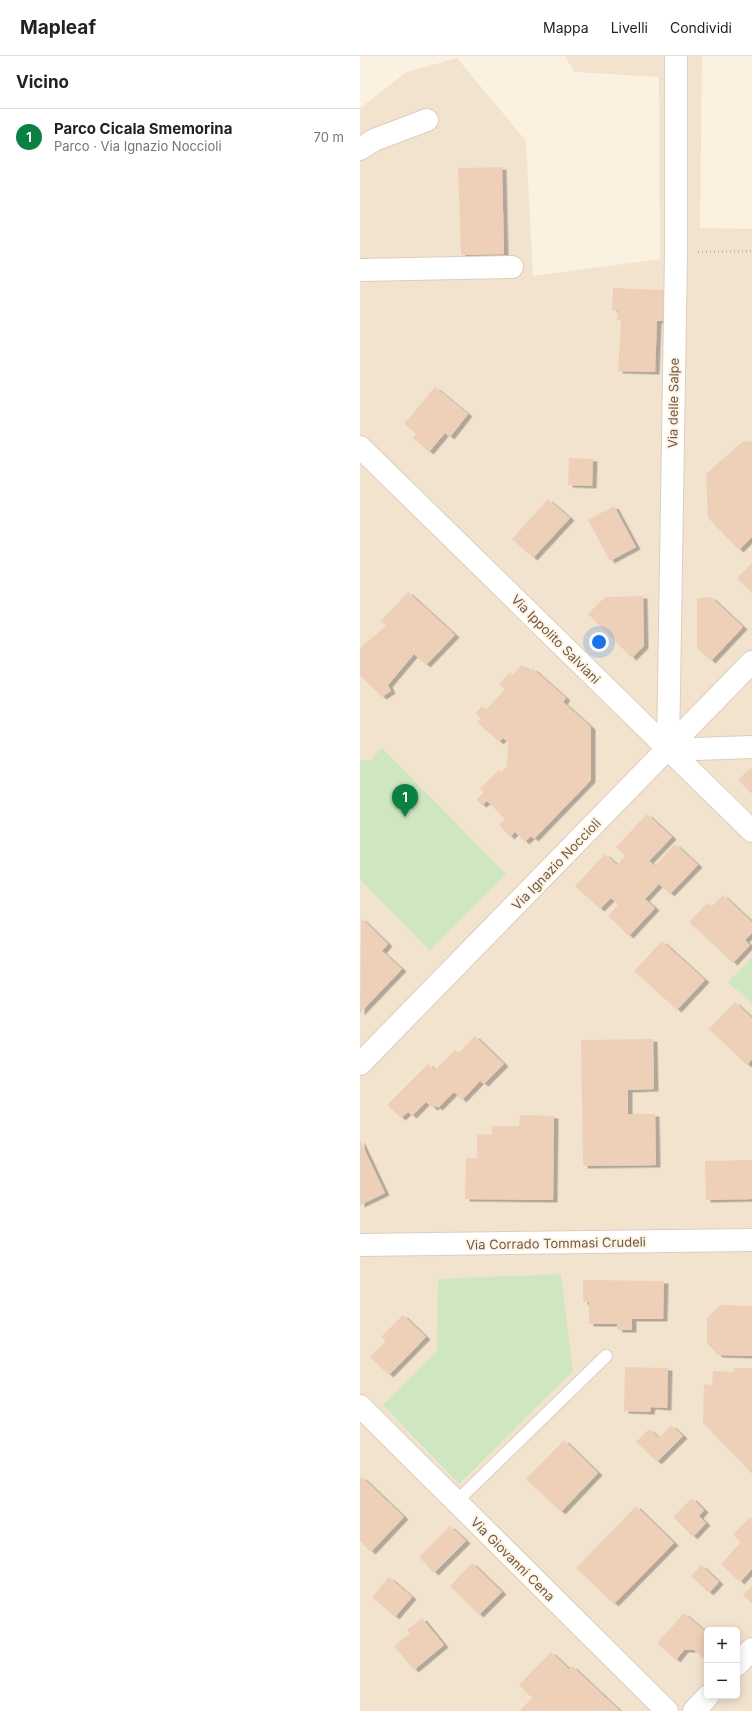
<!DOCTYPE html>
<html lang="it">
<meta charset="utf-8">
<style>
:root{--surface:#fff;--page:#f2f2f2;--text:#222;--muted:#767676;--line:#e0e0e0;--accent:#0b8043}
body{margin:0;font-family:Inter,sans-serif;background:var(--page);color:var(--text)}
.controls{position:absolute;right:12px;bottom:12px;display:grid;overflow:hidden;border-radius:6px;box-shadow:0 2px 10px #0003}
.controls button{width:36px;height:36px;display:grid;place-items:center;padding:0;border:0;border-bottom:1px solid var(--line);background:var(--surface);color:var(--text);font:20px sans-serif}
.you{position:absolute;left:239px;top:586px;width:14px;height:14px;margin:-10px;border:3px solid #fff;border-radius:50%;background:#1a73e8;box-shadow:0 0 0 6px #1a73e833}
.badge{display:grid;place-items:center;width:26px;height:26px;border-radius:50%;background:var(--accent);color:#fff;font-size:13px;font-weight:700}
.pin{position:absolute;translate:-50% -33px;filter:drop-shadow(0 1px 2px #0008)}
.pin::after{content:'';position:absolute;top:21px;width:14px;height:12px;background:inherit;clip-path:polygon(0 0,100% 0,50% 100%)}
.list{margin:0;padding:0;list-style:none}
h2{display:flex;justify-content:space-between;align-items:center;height:52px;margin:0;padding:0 16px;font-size:17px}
h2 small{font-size:13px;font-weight:400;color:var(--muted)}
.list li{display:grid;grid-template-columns:26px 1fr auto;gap:12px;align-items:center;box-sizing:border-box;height:56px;padding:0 16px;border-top:1px solid var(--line)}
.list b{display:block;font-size:15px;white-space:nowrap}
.list p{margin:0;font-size:13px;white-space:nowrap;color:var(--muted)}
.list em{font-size:13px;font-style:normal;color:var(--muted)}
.map{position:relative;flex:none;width:392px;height:1655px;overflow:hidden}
header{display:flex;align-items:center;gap:24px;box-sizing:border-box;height:56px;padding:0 20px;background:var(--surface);border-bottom:1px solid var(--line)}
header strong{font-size:19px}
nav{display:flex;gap:22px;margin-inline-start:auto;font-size:14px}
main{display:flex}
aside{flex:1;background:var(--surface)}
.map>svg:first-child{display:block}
.residential{fill:#f2e3cf;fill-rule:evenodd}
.green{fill:#cfe7c0}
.building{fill:#eed0b9;filter:url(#shadow)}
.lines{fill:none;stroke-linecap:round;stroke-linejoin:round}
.lane-casing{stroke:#decdbd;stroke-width:14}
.street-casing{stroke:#decdbd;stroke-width:24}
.path{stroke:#d2b39d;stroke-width:2.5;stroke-dasharray:1 3;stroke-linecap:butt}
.lane{stroke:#fff;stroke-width:12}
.street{stroke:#fff;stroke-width:22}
.labels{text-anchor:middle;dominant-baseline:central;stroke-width:4;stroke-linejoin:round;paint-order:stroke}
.street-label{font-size:13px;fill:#6f5849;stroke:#fef5e5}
</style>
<header>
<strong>Mapleaf</strong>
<nav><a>Mappa</a><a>Livelli</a><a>Condividi</a></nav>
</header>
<main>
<aside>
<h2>Vicino<small></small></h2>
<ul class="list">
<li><span class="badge">1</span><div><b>Parco Cicala Smemorina</b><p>Parco · Via Ignazio Noccioli</p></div><em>70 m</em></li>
</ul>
</aside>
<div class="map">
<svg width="392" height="1655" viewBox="0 0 392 1655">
<defs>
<filter id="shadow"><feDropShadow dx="4.5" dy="2.5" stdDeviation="0" flood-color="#0004"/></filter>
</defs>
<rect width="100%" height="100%" fill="#fbf1e0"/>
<path class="residential" d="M205,0H342L340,172L392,173V1655H0V52L47,16L97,2L166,85L173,220L300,203L299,21L214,16ZM347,1574H377V1640H347Z"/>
<g class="green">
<polygon points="22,692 146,818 70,895 0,823 0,704 11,704"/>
<polygon points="392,901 392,948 368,926"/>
<polygon points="201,1218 213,1315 99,1428 23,1349 77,1294 78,1223"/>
</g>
<g class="building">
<polygon points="142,111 144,198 101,199 98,112"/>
<polygon points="253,232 305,234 303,265 297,265 295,316 258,315 261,264 257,264 258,255 252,254"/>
<polygon points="75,331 108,358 90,381 85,377 69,396 53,382 56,378 44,368"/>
<polygon points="392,385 392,481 379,494 348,462 346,418 382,386"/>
<polygon points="209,402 233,403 232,430 208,429"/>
<polygon points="188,443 210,462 173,502 152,483"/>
<polygon points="254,450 276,491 250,505 228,464"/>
<polygon points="392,507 392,537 377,522"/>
<polygon points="48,536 95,579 66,609 54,598 28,629 31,635 22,641 0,619 0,592 26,570 21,565"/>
<polygon points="283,540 284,590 272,602 228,558 245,541"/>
<polygon points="351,541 383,571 351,605 337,592 337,542"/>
<polygon points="162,609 170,615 172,612 206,642 203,646 231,671 231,724 174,783 171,780 165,786 155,776 150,781 139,769 145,763 127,745 122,749 116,744 124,736 120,733 139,714 141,716 147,710 148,686 143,682 139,686 117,666 121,662 115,657 122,650 126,654 145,633 139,628 150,616 153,619"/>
<polygon points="392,712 392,738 378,724 389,713"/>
<polygon points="287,758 312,781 289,805 295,810 315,788 338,809 310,838 299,828 285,843 295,852 269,880 248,860 258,849 251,842 240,853 215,830 245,798 257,809 265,800 256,791"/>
<polygon points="363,839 392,866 392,877 385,884 390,889 373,907 329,866 347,847 351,851"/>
<polygon points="1,862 28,888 22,895 42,913 0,957"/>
<polygon points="302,885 345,924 317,954 274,915"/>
<polygon points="375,946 392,962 392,1003 387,1009 349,973"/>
<polygon points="115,980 144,1008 124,1028 120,1025 102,1044 94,1036 78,1052 76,1050 73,1052 66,1046 52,1060 48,1056 41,1062 27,1049 68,1008 75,1014 95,994 99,997"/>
<polygon points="293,983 294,1033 268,1034 268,1058 295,1058 296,1109 223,1110 221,984"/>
<polygon points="160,1059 194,1060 193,1144 105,1143 106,1102 117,1102 117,1078 132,1079 132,1070 159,1070"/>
<polygon points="0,1084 25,1137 0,1149"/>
<polygon points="392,1104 392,1143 346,1144 345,1105"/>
<polygon points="223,1224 304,1225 303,1263 272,1263 272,1274 258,1274 257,1268 229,1268 229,1246 223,1246"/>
<polygon points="360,1249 392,1250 392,1300 358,1299 347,1287 347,1262"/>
<polygon points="43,1259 66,1281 29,1319 10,1301 26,1285 21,1281"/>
<polygon points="265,1311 308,1312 307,1352 291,1351 290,1356 264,1355"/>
<polygon points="374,1312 392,1312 392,1418 343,1367 344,1328 352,1329 353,1315 374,1316"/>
<polygon points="311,1369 323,1380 297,1406 276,1386 289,1373 299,1382"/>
<polygon points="204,1384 238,1417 201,1456 166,1423"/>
<polygon points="2,1421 44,1461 11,1496 0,1485 0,1423"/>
<polygon points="332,1442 344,1454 339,1460 346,1467 333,1481 313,1461"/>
<polygon points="276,1450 314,1487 254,1548 216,1512"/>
<polygon points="390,1461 392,1463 392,1513 380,1526 361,1508 381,1486 373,1479"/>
<polygon points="90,1470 106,1485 74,1517 59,1501"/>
<polygon points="112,1507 142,1536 119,1559 90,1530"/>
<polygon points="341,1509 359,1526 349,1537 331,1520"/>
<polygon points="29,1521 52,1541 35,1561 12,1541"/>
<polygon points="392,1530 392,1548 383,1539"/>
<polygon points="324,1557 347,1577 347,1598 343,1602 334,1594 324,1594 316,1604 297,1587"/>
<polygon points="62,1562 84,1589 54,1614 34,1590 50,1577 47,1574"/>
<polygon points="191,1596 209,1613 212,1610 260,1655 161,1655 160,1654 172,1642 159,1629"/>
</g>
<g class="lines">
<g class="lane-casing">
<polyline id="lane" points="96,1446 246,1300"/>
</g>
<g class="street-casing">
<g id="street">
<polyline points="316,0 316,197 308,694 392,691"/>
<polyline points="0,93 14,84 67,64"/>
<polyline points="0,214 152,211"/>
<polyline points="0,391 392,775"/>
<polyline points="0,1008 392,606"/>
<polyline points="0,1189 392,1184"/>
<polyline points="0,1350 307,1655"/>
<polyline points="377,1609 392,1593"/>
<polyline points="334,1655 348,1640"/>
</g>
</g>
<polyline class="path" points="338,196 392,195"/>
<use href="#lane" class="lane"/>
<use href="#street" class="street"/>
</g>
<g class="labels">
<g class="street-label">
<text transform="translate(313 347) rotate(-89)">Via delle Salpe</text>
<text transform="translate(196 583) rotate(45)">Via Ippolito Salviani</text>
<text transform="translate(196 808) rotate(-46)">Via Ignazio Noccioli</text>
<text transform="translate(196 1187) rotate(-1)">Via Corrado Tommasi Crudeli</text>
<text transform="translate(153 1503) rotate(45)">Via Giovanni Cena</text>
</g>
</g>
</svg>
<div class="controls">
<button>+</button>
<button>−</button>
</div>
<div class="you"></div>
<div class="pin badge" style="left:45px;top:761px">1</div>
</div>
</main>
